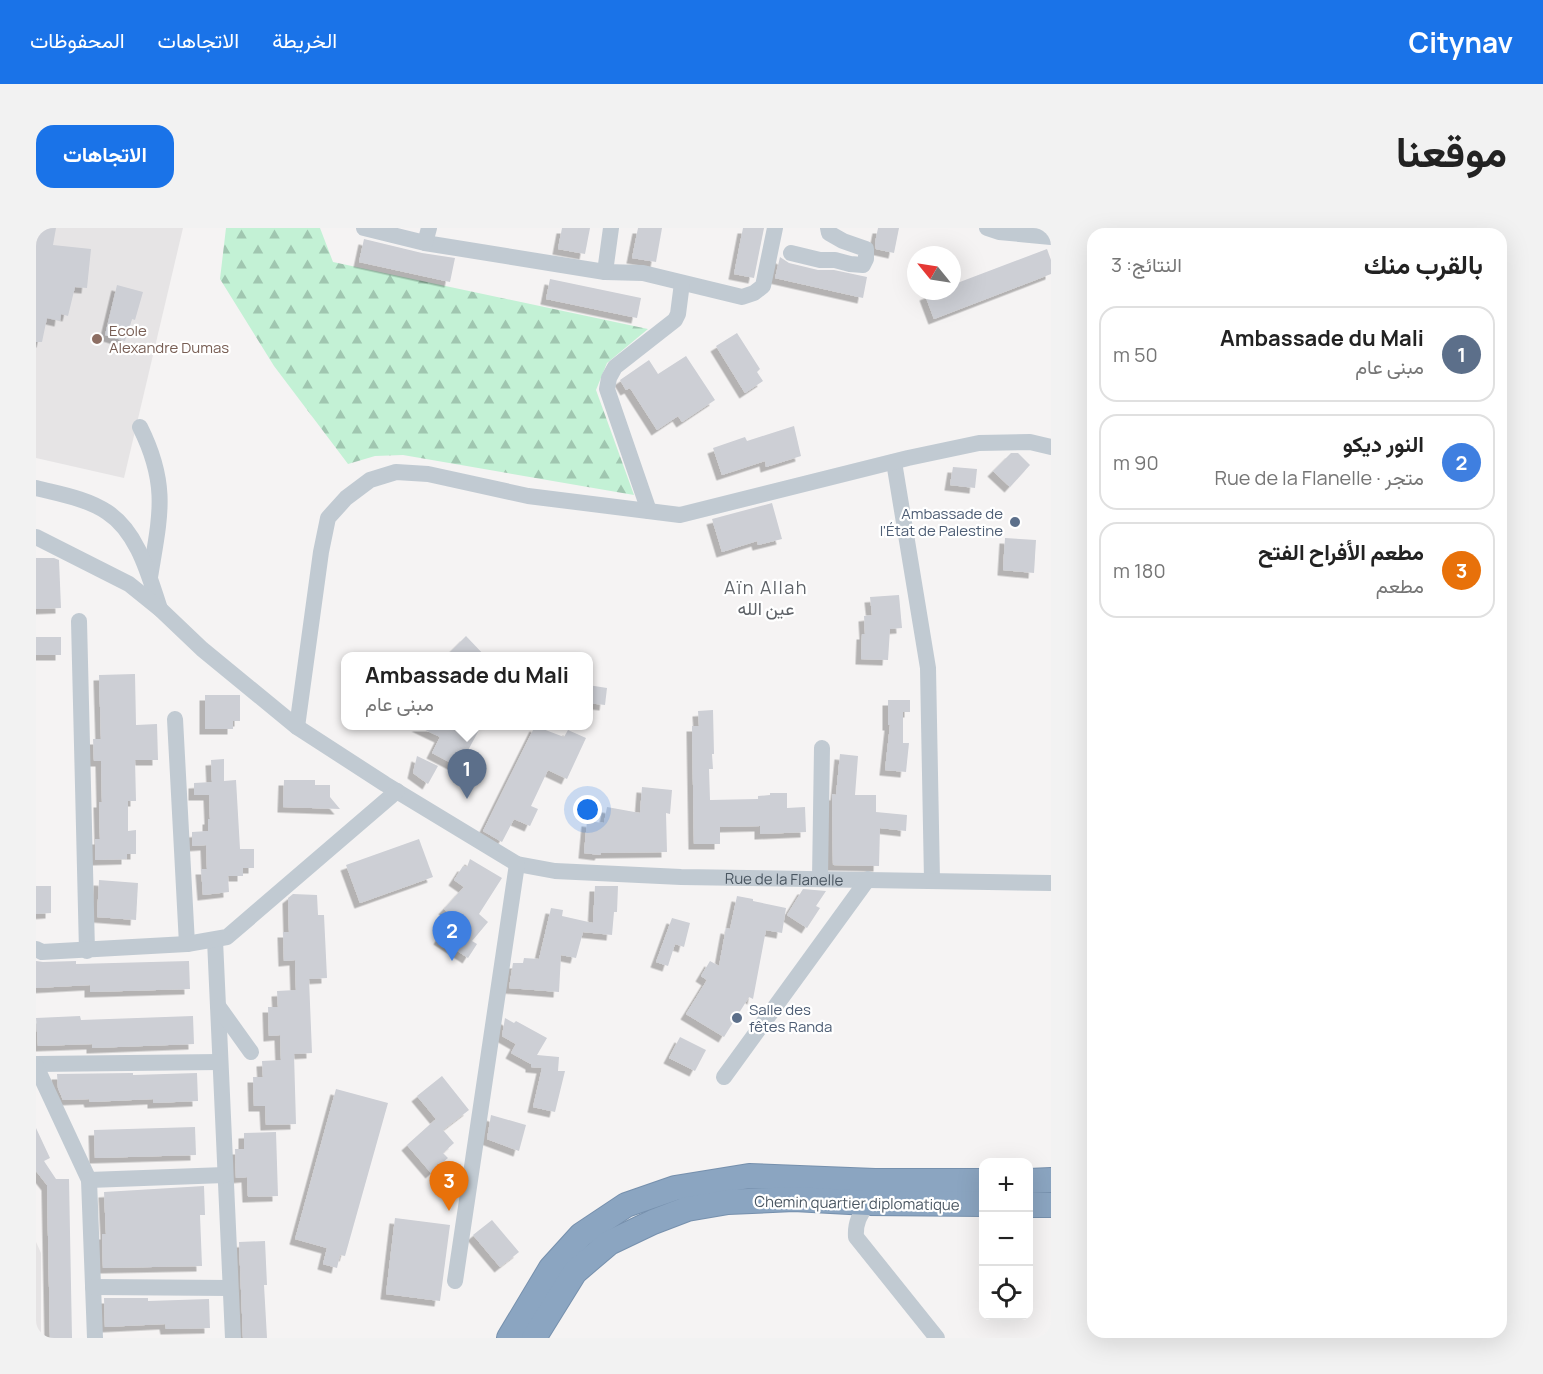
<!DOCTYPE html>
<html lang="ar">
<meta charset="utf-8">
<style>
:root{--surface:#fff;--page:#f2f2f2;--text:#222;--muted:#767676;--line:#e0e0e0;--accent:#1a73e8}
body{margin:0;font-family:Manrope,Vazirmatn,sans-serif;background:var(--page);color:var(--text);direction:rtl}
.controls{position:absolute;right:18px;bottom:18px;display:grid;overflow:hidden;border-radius:12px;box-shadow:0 6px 24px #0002}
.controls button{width:54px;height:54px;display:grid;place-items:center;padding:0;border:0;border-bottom:2px solid var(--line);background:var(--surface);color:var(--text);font:30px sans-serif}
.compass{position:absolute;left:871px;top:18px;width:54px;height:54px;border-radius:50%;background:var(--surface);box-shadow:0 6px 24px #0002;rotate:300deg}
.you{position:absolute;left:552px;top:582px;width:21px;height:21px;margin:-15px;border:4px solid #fff;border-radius:50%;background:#1a73e8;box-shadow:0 0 0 9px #1a73e833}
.badge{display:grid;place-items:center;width:39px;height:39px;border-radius:50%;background:var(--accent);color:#fff;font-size:20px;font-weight:700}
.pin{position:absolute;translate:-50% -50px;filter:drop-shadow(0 2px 3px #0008)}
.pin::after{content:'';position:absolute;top:32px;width:21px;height:18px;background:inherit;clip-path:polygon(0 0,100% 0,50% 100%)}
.popup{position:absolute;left:305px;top:424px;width:252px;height:78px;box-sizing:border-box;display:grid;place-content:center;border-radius:12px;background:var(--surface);filter:drop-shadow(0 2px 4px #0005);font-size:20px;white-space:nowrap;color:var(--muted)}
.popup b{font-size:22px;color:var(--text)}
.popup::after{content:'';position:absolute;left:50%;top:100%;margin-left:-12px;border:12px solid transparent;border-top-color:var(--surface)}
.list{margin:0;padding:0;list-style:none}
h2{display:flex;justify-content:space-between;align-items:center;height:78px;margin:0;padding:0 24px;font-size:26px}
h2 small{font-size:20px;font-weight:400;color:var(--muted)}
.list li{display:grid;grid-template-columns:39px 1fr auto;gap:18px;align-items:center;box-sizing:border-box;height:96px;margin:0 12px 12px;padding:0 12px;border:2px solid var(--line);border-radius:18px}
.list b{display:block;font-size:22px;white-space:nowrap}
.list p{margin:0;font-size:20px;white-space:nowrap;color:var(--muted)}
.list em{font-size:20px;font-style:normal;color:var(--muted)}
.icon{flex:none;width:33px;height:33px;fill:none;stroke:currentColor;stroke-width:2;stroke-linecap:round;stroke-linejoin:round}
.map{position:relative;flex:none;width:1015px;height:1110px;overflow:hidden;direction:ltr;border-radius:18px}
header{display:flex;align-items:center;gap:36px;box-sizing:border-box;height:84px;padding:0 30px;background:var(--accent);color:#fff}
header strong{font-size:28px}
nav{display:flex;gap:33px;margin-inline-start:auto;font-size:21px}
.intro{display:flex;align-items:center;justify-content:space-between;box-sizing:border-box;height:144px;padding:0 36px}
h1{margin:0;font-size:42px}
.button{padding:15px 27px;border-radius:18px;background:var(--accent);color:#fff;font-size:21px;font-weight:700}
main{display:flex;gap:36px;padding:0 36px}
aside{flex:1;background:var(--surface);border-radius:18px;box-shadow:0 6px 24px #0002}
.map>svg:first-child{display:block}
.education{fill:#e6e4e5}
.forest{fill:url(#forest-firs)}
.building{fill:#cdcfd5;filter:url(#shadow)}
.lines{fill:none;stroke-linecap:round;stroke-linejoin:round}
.highway-casing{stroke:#7690ad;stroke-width:26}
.minor{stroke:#c1cad2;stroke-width:16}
.highway{stroke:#8ba5c1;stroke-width:24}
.education-dot{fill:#8d6e63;stroke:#fff;stroke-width:2}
.service-dot{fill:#5c6f8a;stroke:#fff;stroke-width:2}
.labels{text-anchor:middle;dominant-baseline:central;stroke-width:4.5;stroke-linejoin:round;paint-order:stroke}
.education-label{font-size:15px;fill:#785e54;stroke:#fff;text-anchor:start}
.service-label{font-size:15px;fill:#4e5e75;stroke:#fff;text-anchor:end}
.street-label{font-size:15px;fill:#4a5661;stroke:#fff}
.quarter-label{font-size:18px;letter-spacing:1.5px;fill:#5f6368;stroke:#fff}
</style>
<header>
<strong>Citynav</strong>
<nav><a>الخريطة</a><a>الاتجاهات</a><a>المحفوظات</a></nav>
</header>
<div class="intro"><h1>موقعنا</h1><a class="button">الاتجاهات</a></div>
<main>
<aside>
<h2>بالقرب منك<small>النتائج: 3</small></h2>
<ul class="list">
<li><span class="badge" style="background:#5c6f8a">1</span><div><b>Ambassade du Mali</b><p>مبنى عام</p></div><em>50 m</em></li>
<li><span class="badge" style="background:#3f7fe0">2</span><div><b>النور ديكو</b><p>متجر · Rue de la Flanelle</p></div><em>90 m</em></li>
<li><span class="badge" style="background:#e8710a">3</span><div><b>مطعم الأفراح الفتح</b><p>مطعم</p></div><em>180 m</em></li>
</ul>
</aside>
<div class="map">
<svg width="1015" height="1110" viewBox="0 0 1015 1110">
<defs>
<pattern id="forest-firs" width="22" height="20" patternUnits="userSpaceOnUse" patternTransform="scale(1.5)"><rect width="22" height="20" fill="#c3f1d5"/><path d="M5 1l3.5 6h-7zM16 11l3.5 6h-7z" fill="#a0c6b0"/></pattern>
<filter id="shadow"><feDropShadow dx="-5.5" dy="5.5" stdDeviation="0" flood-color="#0004"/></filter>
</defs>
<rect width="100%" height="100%" fill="#f5f3f3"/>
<g class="education">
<polygon points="0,0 147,0 88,250 0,230"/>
<polygon points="0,1014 5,1025 5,1110 0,1110"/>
</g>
<polygon class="forest" points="190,0 284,0 297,34 612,101 571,135 560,162 598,267 367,227 339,228 312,236 238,138 184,51"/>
<g class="building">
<polygon points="0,0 20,0 17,17 55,21 51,60 39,59 32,88 25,86 24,93 11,90 6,114 0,114"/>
<polygon points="526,0 554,0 549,26 522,21"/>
<polygon points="602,0 626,0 620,34 596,30"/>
<polygon points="707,0 728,0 718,50 698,46"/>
<polygon points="842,0 863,0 858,25 840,21 839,15"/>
<polygon points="328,11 386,25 419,30 414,54 323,34"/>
<polygon points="1011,21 1015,32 1015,46 898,91 889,67 899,63 916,63 916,57"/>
<polygon points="744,29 753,35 782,42 798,42 831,49 827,70 739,50"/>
<polygon points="514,51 605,70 601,90 510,71"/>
<polygon points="81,57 107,64 99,92 96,91 89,113 69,107"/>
<polygon points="701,105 724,141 721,144 727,153 709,165 680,118"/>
<polygon points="650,128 679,172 646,194 642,188 621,202 594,160 590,162 584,152 613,132 622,146"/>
<polygon points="758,198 765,228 730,239 729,233 686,247 677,220 709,209 711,213"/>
<polygon points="975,225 982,225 994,237 974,259 957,243"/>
<polygon points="917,239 941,241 939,260 914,257"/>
<polygon points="736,275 746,311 722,317 721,313 686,324 676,291"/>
<polygon points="969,310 1000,312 998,345 967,342"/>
<polygon points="0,330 18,330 23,332 25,380 0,381"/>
<polygon points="863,367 866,400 854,401 852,432 825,431 826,406 829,406 828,388 836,387 834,369"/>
<polygon points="430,408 450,429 409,429"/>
<rect x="0" y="409" width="25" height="18"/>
<polygon points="99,446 100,497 121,496 122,532 99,532 100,573 92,573 92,603 100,602 100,626 91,626 91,631 59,632 59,611 64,611 63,574 66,574 65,533 58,533 57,511 65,511 63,447"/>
<polygon points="552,457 571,460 569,477 552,475"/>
<polygon points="169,467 204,467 204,493 197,493 197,501 169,501"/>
<polygon points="852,472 874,472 874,484 867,484 867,515 873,515 870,544 849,542 854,497 852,497"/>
<polygon points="677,482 678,526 676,526 677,541 673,541 674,572 722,571 722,568 734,567 734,565 751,565 751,580 769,579 770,604 724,606 724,598 684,599 684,616 658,616 656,498 663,498 662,483"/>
<polygon points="381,498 434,498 443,502 423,539 396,525 404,509"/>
<polygon points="499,498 528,509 532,502 550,510 531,551 512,542 495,578 502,581 494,598 478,591 466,614 447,603"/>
<polygon points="804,526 822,528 819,567 840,567 840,584 871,587 870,603 844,600 843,638 797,637 796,566 800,567"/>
<polygon points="381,528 402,538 392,556 377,545"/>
<polygon points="188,531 188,553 200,552 204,621 218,621 218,640 207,640 207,648 192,648 193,664 167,667 165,641 171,641 170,617 156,618 156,604 172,603 172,591 174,591 173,567 158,567 158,555 176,554 175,532"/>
<polygon points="248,552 279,552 279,557 294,557 294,569 304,581 247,579"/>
<polygon points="606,559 636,562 634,586 630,585 631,624 565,625 564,627 548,625 551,593 568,595 571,579 604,585"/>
<polygon points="383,611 397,649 324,675 310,637"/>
<polygon points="434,631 466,650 443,686 452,694 436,713 441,716 432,730 403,711 417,688 408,681 428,659 418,652 427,638 431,639"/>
<polygon points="63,652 102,655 100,692 61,689"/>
<polygon points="0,658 15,658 15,685 0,686"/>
<polygon points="559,658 582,658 581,684 578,684 576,707 547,704 540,730 525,727 523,764 473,760 477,735 487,735 488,730 503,731 515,680 527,682 526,688 557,695"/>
<polygon points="767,661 790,663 780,678 784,680 771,700 751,687"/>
<polygon points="257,666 281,667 282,687 288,687 291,750 273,751 276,825 258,826 260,896 230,897 229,878 218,878 217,849 227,849 226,833 245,832 244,807 233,808 232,779 242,779 241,763 260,762 259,732 248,733 247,704 253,704 252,670"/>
<polygon points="701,668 717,671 717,673 750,680 746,705 730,702 717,771 713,769 688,809 650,786 671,752 665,748 674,733 683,738 690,700 694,701"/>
<polygon points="636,690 654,695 648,719 639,716 632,738 620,734"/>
<polygon points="0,733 7,734 40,733 40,736 153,733 154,761 54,764 54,757 0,760"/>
<polygon points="44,788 45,792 157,788 158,816 56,820 56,816 2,818 0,790"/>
<polygon points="469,790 478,795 480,793 511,810 501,827 523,829 522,843 529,843 519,884 497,879 506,840 495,839 495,836 475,825 480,816 466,808"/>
<polygon points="644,809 670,822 659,843 633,830"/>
<polygon points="97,845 97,847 161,845 162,873 117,875 117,871 54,874 53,871 27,872 22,860 21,846"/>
<polygon points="406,848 433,882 407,902 418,915 407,925 412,930 395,945 371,917 400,891 381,868"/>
<polygon points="300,861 352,875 309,1028 304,1027 301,1040 287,1036 291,1020 259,1011"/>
<polygon points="455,887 490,897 483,923 451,911"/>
<polygon points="159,899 160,927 59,930 58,902"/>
<polygon points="0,900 14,930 8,933 20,951 33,951 36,1110 14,1110 11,957 0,943"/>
<polygon points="240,904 242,968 212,969 211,949 200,950 199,921 208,921 208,905"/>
<polygon points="168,958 169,987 164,987 166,1038 67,1040 66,1006 70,1006 68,964"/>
<polygon points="359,990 414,997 404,1073 350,1066"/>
<polygon points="456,992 483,1024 464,1039 437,1007"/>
<polygon points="229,1013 231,1057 228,1057 231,1110 207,1110 203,1014"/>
<polygon points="68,1070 112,1070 112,1073 173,1071 174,1100 130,1101 129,1096 69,1099"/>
</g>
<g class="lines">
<g class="highway-casing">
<g id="highway">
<polyline points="993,953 1015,952"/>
<polyline points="993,977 1015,977"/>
<polyline points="473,1110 515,1040 545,1007 590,977 639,960 713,948 839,953 948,953"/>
<polyline points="498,1110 539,1044 573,1015 617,994 651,981 692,974 758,971 832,975 948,976"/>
</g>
</g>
<g class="minor">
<polyline points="328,0 389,15 569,44 607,45 706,69 718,65 727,58 739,0"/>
<polyline points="951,0 963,4 1015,9"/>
<polyline points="389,15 393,0"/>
<polyline points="755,25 784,32 799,32 814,36 827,37 830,31 830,21 807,13 793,5 792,0"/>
<polyline points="569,44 575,0"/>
<path d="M104,199C133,257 124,288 114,349"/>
<polyline points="858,234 892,440 896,652"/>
<path d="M0,260C23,266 50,270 71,284C102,304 113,348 124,381"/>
<polyline points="613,283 571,161 573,150 579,139 639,92 642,86 646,55"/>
<path id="s1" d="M0,309L93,356L124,381L166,421L261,499L349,556L481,636L519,643L645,649L1015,655"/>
<polyline points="43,393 51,723"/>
<polyline points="139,491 151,716"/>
<polyline points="261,499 285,324 292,290 310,270 334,252 360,244 392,246 492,268 644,287 872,230 943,215 994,214 1015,219"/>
<polyline points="784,650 786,520"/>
<polyline points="179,712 197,1110"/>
<polyline points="0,721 6,724 151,716 191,709 361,563"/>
<polyline points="182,778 215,824"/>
<polyline points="0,836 184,834"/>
<polyline points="0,838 53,952 59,1110"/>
<polyline points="688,849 832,651"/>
<polyline points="53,952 189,947"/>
<path d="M832,975C824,987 819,994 820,1009L901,1110"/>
<polyline points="419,1053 481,636"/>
<polyline points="57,1059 194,1060"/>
</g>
<use href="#highway" class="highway"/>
</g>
<circle class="education-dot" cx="61" cy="111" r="6"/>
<g class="service-dot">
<circle cx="979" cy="294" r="6"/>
<circle cx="701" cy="790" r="6"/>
</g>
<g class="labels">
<g class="education-label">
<text x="73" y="102">Ecole<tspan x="73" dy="17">Alexandre Dumas</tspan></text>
</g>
<g class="service-label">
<text x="967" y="285">Ambassade de<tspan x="967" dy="17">l'État de Palestine</tspan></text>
<text x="713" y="781" text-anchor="start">Salle des<tspan x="713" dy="17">fêtes Randa</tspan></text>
</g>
<g class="street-label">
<text stroke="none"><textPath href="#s1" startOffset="852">Rue de la Flanelle</textPath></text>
<text transform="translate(821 975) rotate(1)">Chemin quartier diplomatique</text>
</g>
<g class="quarter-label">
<text x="730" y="359">Aïn Allah<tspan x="730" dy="21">عين الله</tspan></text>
</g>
</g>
</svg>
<div class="controls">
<button>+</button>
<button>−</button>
<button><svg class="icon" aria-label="locate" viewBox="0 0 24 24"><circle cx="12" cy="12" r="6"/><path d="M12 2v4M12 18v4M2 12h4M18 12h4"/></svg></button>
</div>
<svg class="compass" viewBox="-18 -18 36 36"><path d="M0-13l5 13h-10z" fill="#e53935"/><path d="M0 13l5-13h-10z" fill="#767676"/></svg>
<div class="you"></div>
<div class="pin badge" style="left:431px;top:571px;background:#5c6f8a">1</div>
<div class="popup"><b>Ambassade du Mali</b>مبنى عام</div>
<div class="pin badge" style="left:416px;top:733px;background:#3f7fe0">2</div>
<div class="pin badge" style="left:413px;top:983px;background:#e8710a">3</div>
</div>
</main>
